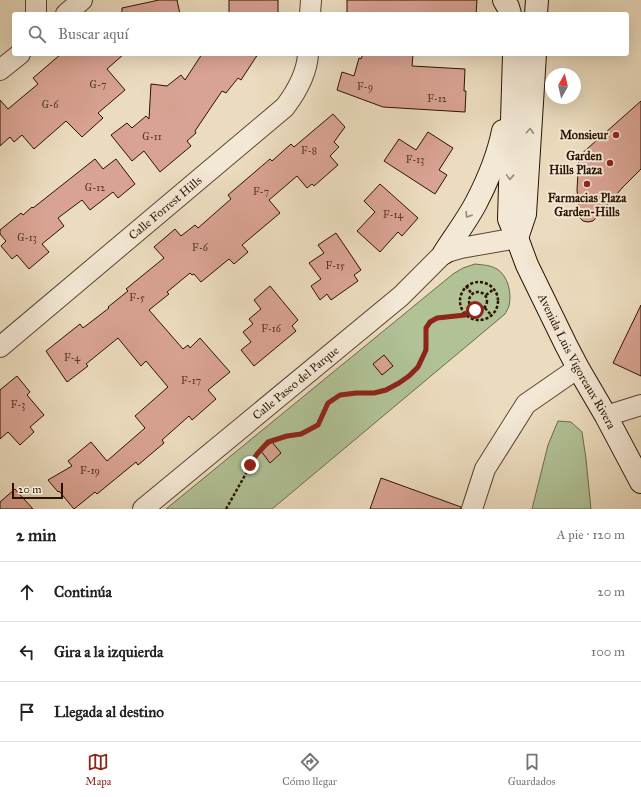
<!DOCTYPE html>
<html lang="es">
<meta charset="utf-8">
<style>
:root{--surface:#fff;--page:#f6f6f6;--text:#222;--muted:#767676;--line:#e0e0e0;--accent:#8f2418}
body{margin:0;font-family:"IM FELL Great Primer",serif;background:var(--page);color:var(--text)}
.compass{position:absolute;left:545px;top:68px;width:36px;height:36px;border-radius:50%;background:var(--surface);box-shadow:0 4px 16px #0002;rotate:8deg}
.scale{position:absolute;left:12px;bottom:10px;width:51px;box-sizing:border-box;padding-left:4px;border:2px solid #2b1201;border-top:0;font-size:11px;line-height:14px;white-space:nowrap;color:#2b1201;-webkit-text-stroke:3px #f3e8d5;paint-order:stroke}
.stop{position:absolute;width:12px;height:12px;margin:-9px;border:3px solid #8f2418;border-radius:50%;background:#fff}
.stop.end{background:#8f2418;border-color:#fff;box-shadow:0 1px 4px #0008}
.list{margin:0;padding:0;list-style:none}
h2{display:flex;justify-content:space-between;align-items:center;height:52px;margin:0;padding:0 16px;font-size:17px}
h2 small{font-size:13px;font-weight:400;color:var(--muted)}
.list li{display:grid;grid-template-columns:26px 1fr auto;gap:12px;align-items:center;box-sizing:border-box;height:60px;padding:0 16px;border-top:1px solid var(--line)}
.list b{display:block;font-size:15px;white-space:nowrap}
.list em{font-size:13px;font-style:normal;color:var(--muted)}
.icon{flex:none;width:22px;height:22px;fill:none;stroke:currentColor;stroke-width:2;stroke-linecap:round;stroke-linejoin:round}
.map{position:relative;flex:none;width:641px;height:509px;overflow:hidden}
.search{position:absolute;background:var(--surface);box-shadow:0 4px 16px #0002;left:12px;right:12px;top:12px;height:44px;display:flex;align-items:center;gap:10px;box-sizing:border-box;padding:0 14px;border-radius:4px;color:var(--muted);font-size:15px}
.sheet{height:232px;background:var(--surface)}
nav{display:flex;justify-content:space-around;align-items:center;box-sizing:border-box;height:56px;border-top:1px solid var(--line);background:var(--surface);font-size:11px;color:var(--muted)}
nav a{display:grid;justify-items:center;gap:2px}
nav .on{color:var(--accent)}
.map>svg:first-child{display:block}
.green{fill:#b1c297;stroke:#6e6a4c}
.building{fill:#d9a393;stroke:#2b1201}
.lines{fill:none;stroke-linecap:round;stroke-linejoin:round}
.minor-casing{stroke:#5b4430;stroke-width:22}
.secondary-casing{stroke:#2b1201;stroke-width:24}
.path{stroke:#2b1201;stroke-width:2.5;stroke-dasharray:3 2;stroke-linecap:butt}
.minor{stroke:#f3e8d5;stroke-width:20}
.secondary{stroke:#f3e8d5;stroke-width:22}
.oneway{stroke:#998876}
.route{stroke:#8f2418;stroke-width:5}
.poi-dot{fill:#8f2418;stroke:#f3e8d5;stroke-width:1.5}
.labels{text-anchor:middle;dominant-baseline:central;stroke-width:4;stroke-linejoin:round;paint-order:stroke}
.number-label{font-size:10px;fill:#563626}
.poi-label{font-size:12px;font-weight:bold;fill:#2b1201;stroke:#f3e8d5;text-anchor:end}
.street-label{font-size:12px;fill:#2b1201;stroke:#f3e8d5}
</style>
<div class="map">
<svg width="641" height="509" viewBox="0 0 641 509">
<rect width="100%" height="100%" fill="#ecdcbf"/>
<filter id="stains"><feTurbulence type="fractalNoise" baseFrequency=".005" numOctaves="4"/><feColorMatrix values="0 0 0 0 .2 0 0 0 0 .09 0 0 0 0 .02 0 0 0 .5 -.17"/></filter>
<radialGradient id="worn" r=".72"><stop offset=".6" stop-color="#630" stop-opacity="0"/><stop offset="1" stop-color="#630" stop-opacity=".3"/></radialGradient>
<g class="green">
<path d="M475,264C483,265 490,265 497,269C508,276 512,293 509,306C508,309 506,312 505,314L272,509H166L453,274L463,268Z"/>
<polygon points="558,421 571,422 582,432 586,459 591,509 532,509 548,445"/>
</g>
<g class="building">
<polygon points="159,0 177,0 180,14 122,14 122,8"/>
<rect x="229" y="0" width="49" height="14"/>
<polygon points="347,0 477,0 476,14 347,14"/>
<polygon points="61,54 124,54 107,69 125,90 98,113 103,118 82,137 66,121 34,149 22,135 14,142 10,137 0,146 0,100 8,109 38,84 33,78"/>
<polygon points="202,54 258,54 241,80 238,78 226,93 222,91 195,131 196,133 187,141 191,146 160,172 144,151 132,161 111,135 127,123 132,128 146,116 149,119 151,84 167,86 181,75 185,80"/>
<polygon points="363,54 413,54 412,66 465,69 464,91 466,91 465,112 383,107 337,90 342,72 354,76 359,58 361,59"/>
<polygon points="641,101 641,169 623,187 593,221 588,222 583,221 580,218 577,190 579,156"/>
<polygon points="333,114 345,127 334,142 339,147 330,156 338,165 314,186 312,184 307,188 297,176 269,200 280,213 242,245 248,252 234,264 229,259 201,282 194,274 192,275 190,273 167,292 169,294 149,310 183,349 188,345 190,348 200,338 230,372 208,390 216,399 192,420 189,416 162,440 164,443 138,465 136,462 97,494 95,492 74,509 59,491 58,492 48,480 72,466 68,461 91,442 107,461 145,428 135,416 168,387 146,361 141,366 118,338 86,364 88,366 67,382 46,351 80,324 83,328 109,308 108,307 128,291 126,289 164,258 154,247 175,229 181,236 195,225 198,228 231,199 228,195 270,159 272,161 291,144 294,147"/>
<polygon points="428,132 453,148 439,170 447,175 435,194 384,161 399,139 416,150"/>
<polygon points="95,159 103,169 116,159 135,184 118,198 113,192 90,210 82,200 58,218 64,226 42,244 49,252 29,269 17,255 12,259 1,246 6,241 0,234 0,230 21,213 23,215 32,207 33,208"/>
<polygon points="380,184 418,218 402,236 398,232 380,252 357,231 375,212 364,201"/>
<polygon points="336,233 361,270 354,275 358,281 331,300 327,294 320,300 311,286 321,279 309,263 324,253 318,245"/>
<polygon points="270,286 298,320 292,326 296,331 254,366 241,350 251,342 243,332 253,324 249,319 261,309 254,300"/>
<polygon points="641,305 641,376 613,363"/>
<polygon points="384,355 393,366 382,375 373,364"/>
<polygon points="17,376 30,392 27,395 44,415 30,427 34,432 20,445 8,432 0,439 0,390"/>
<polygon points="272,442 281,453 270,463 261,451"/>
<polygon points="381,478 461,507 461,509 370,509"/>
<polygon points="15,489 33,509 0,509 0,502"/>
</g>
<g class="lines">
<g class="minor-casing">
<g id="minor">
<polyline points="36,14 36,0"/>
<polyline points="66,14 82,0"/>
<polyline points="310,14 311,0"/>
<polyline points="0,70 20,54"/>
<path id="s1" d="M0,347L285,107C297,91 307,74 308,54"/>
<polyline points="606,416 641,405"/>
<path id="s2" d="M143,509L401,296L444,253L461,248L517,238"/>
<polyline points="472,509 485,469 526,404 578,368"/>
</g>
</g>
<g class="secondary-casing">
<g id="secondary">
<polyline points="504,0 508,7 510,14"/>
<polyline points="536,14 537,0"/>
<path id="s3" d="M514,54L509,219L517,238L527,265L566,345L578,368L606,416L641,482"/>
<polyline points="517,238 525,214 535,54"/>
<path d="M444,253C455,236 467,220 476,203C488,180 498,156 503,131"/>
</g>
</g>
<g class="path">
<circle cx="479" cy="301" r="19"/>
<polyline points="466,286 472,294"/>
<circle cx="478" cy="301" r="9"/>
<polyline points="486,295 494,289"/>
<polyline points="485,308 492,316"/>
<polyline points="226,509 257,454 268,442 287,436 301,434 318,425 328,403 340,395 356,393 374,393 386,390 399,383 409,376 418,367 425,350 426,328 431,322 437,319 465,315 472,308"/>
</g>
<use href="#minor" class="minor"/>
<use href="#secondary" class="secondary"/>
</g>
<defs><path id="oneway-chevron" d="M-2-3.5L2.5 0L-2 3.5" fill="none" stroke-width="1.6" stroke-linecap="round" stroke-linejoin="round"/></defs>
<g class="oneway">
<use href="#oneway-chevron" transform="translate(530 131) rotate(-86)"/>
<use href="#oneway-chevron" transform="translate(510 177) rotate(92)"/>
<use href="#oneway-chevron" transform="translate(468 215) rotate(122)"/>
</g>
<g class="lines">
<polyline class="route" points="250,465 257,454 268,442 287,436 301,434 318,425 328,403 340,395 356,393 374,393 386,390 399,383 409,376 418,367 426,350 426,328 430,322 437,318 465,315 472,308 475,310"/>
</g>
<g class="poi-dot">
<circle cx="616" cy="135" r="4"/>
<circle cx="610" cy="163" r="4"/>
<circle cx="587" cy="184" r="4"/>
</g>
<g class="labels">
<g class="number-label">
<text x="98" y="85">G-7</text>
<text x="365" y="87">F-9</text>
<text x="437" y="99">F-12</text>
<text x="50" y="105">G-6</text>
<text x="152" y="137">G-11</text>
<text x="309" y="151">F-8</text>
<text x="415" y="160">F-13</text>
<text x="95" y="188">G-12</text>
<text x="261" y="192">F-7</text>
<text x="393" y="215">F-14</text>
<text x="27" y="238">G-13</text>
<text x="200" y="248">F-6</text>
<text x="335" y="266">F-15</text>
<text x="137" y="298">F-5</text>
<text x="271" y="329">F-16</text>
<text x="72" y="358">F-4</text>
<text x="191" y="381">F-17</text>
<text x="18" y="405">F-3</text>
<text x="90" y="471">F-19</text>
</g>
<g class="poi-label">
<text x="608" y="135">Monsieur</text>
<text x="602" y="156">Garden<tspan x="602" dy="14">Hills Plaza</tspan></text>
<text x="587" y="198" text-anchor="middle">Farmacias Plaza<tspan x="587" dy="14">Garden-Hills</tspan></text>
</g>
<g class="street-label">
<text stroke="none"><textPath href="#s1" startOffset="216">Calle Forrest Hills</textPath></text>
<text stroke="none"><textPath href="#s3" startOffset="323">Avenida Luis Vigoreaux Rivera</textPath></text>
<text stroke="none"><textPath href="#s2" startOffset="198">Calle Paseo del Parque</textPath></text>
</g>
</g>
<rect width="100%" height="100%" filter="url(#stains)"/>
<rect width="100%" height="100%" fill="url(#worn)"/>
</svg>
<svg class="compass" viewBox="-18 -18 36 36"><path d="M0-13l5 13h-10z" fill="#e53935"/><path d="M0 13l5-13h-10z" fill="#767676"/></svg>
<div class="scale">20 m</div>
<div class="stop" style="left:475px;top:310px"></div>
<div class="stop end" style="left:250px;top:465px"></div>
<div class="search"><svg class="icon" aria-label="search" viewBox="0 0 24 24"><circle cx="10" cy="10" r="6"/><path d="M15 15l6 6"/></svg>Buscar aquí</div>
</div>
<section class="sheet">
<h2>2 min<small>A pie · 120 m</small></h2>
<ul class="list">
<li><svg class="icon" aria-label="ahead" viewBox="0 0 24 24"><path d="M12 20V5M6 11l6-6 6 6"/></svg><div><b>Continúa</b></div><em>20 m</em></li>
<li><svg class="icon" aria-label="left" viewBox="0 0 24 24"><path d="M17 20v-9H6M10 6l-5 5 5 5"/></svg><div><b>Gira a la izquierda</b></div><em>100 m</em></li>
<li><svg class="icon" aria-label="arrive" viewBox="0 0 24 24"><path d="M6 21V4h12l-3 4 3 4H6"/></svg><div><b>Llegada al destino</b></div></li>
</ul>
</section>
<nav>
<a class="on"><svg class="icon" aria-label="map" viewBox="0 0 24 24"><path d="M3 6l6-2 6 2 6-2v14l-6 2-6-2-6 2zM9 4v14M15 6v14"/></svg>Mapa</a>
<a><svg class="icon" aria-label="directions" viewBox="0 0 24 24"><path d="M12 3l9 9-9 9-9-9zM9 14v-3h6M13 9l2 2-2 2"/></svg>Cómo llegar</a>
<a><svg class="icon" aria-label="saved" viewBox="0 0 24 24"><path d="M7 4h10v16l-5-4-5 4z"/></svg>Guardados</a>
</nav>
